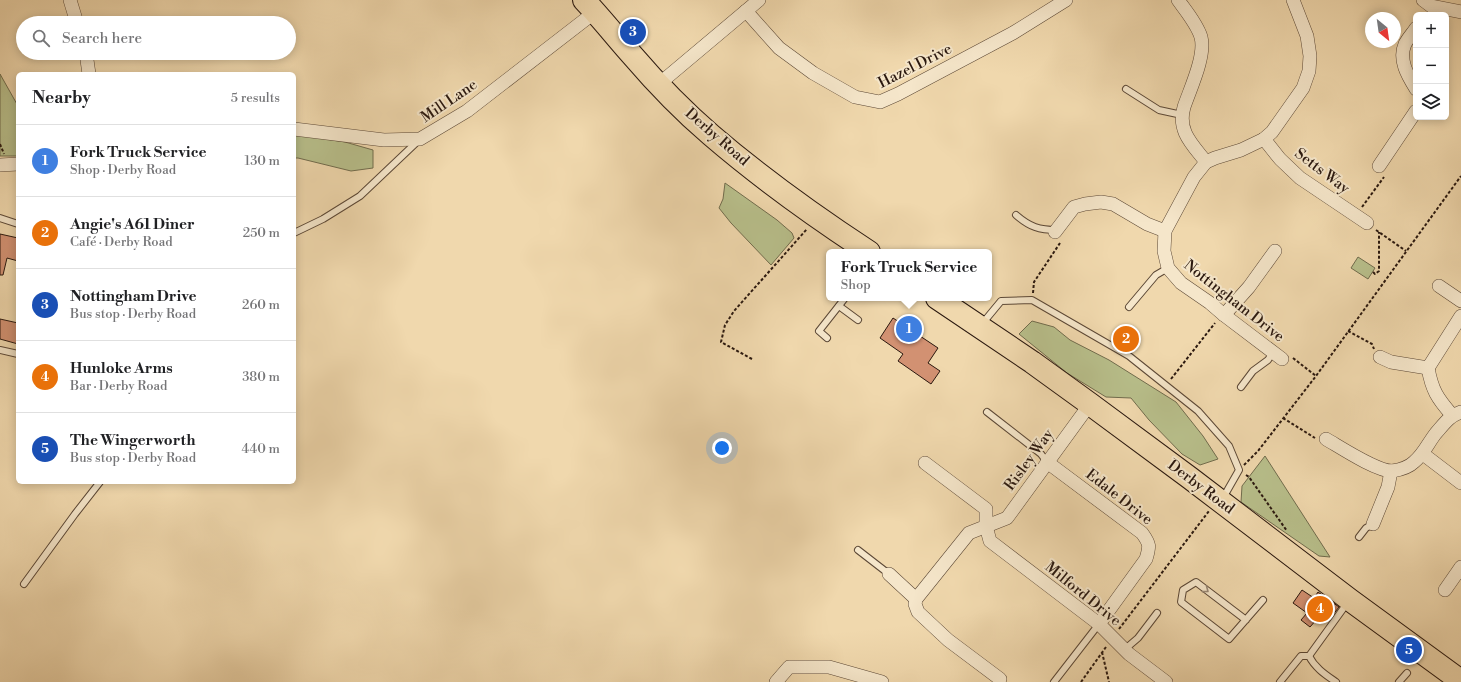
<!DOCTYPE html>
<meta charset="utf-8">
<style>
:root{--surface:#fff;--page:#f2f2f2;--text:#202124;--muted:#757577;--line:#e0e0e0;--accent:#1a73e8}
body{margin:0;font-family:"Libre Bodoni",serif;background:var(--page);color:var(--text)}
.controls{position:absolute;right:12px;top:12px;display:grid;overflow:hidden;border-radius:6px;box-shadow:0 2px 10px #0003}
.controls button{width:36px;height:36px;display:grid;place-items:center;padding:0;border:0;border-bottom:1px solid var(--line);background:var(--surface);color:var(--text);font:20px sans-serif}
.compass{position:absolute;left:1365px;top:12px;width:36px;height:36px;border-radius:50%;background:var(--surface);box-shadow:0 2px 10px #0003;rotate:151deg}
.you{position:absolute;left:722px;top:448px;width:14px;height:14px;margin:-10px;border:3px solid #fff;border-radius:50%;background:#1a73e8;box-shadow:0 0 0 6px #1a73e833}
.badge{display:grid;place-items:center;width:26px;height:26px;border-radius:50%;background:var(--accent);color:#fff;font-size:13px;font-weight:700}
.pin{position:absolute;translate:-50% -50%;border:2px solid #fff;box-shadow:0 1px 4px #0006}
.popup{position:absolute;left:826px;top:249px;width:166px;height:52px;box-sizing:border-box;display:grid;place-content:center;border-radius:6px;background:var(--surface);filter:drop-shadow(0 1px 3px #0005);font-size:13px;white-space:nowrap;color:var(--muted)}
.popup b{font-size:15px;color:var(--text)}
.popup::after{content:'';position:absolute;left:50%;top:100%;margin-left:-8px;border:8px solid transparent;border-top-color:var(--surface)}
.list{margin:0;padding:0;list-style:none}
h2{display:flex;justify-content:space-between;align-items:center;height:52px;margin:0;padding:0 16px;font-size:17px}
h2 small{font-size:13px;font-weight:400;color:var(--muted)}
.list li{display:grid;grid-template-columns:26px 1fr auto;gap:12px;align-items:center;box-sizing:border-box;height:72px;padding:0 16px;border-top:1px solid var(--line)}
.list b{display:block;font-size:15px;white-space:nowrap}
.list p{margin:0;font-size:13px;white-space:nowrap;color:var(--muted)}
.list em{font-size:13px;font-style:normal;color:var(--muted)}
.icon{flex:none;width:22px;height:22px;fill:none;stroke:currentColor;stroke-width:2;stroke-linecap:round;stroke-linejoin:round}
.map{position:relative;flex:none;width:1461px;height:682px;overflow:hidden}
.search{position:absolute;background:var(--surface);box-shadow:0 2px 10px #0003;left:16px;top:16px;width:280px;height:44px;display:flex;align-items:center;gap:10px;box-sizing:border-box;padding:0 14px;border-radius:22px;color:var(--muted);font-size:15px}
.panel{position:absolute;background:var(--surface);box-shadow:0 2px 10px #0003;left:16px;top:72px;width:280px;height:412px;border-radius:6px}
.map>svg:first-child{display:block}
.green{fill:#b8bf8b;stroke:#716c4d}
.building{fill:#d29172;stroke:#2a180f}
.lines{fill:none;stroke-linecap:round;stroke-linejoin:round}
.lane-casing{stroke:#5c4836;stroke-width:8}
.street-casing{stroke:#5c4836;stroke-width:14}
.highway-casing{stroke:#2a180f;stroke-width:24}
.path{stroke:#2a180f;stroke-width:2;stroke-dasharray:3 2;stroke-linecap:butt}
.lane{stroke:#f5e6ca;stroke-width:6}
.street{stroke:#f5e6ca;stroke-width:13}
.highway{stroke:#f0d8ad;stroke-width:22}
.oneway{stroke:#9a8976}
.labels{text-anchor:middle;dominant-baseline:central;stroke-width:4;stroke-linejoin:round;paint-order:stroke}
.street-label{font-size:15px;fill:#2a180f;stroke:#f5e6ca}
</style>
<div class="map">
<svg width="1461" height="682" viewBox="0 0 1461 682">
<rect width="100%" height="100%" fill="#f0d8ad"/>
<filter id="stains"><feTurbulence type="fractalNoise" baseFrequency=".005" numOctaves="4"/><feColorMatrix values="0 0 0 0 .2 0 0 0 0 .09 0 0 0 0 .02 0 0 0 .5 -.17"/></filter>
<radialGradient id="worn" r=".72"><stop offset=".6" stop-color="#630" stop-opacity="0"/><stop offset="1" stop-color="#630" stop-opacity=".3"/></radialGradient>
<g class="green">
<polygon points="0,74 18,106 18,156 0,156"/>
<polygon points="294,134 345,142 373,150 373,168 351,171 298,158 294,158"/>
<polygon points="725,183 777,220 792,233 794,238 771,265 731,223 719,208 723,199"/>
<polygon points="1358,257 1375,268 1368,279 1351,268"/>
<polygon points="1032,321 1054,327 1070,340 1109,360 1176,402 1203,436 1218,459 1200,465 1182,454 1149,420 1131,398 1106,397 1067,373 1019,334"/>
<polygon points="1265,456 1330,557 1319,556 1241,502 1242,486"/>
</g>
<g class="building">
<polygon points="0,234 18,238 18,261 7,258 3,275 0,275"/>
<polygon points="893,318 938,348 928,363 940,371 931,384 898,361 903,354 880,338"/>
<polygon points="0,319 18,323 18,344 0,339"/>
<polygon points="1302,590 1314,598 1318,592 1339,607 1332,616 1329,613 1322,623 1317,619 1310,627 1301,620 1307,613 1293,603"/>
</g>
<g class="lines">
<g class="lane-casing">
<g id="lane">
<polyline points="1126,89 1159,110 1182,115"/>
<path d="M1016,215C1030,227 1039,230 1057,230"/>
<polyline points="0,218 18,224"/>
<polyline points="294,233 323,219 360,196 419,140"/>
<polyline points="839,306 858,320"/>
<polyline points="1129,307 1156,275 1168,268"/>
<polyline points="982,324 1001,301 1032,300 1129,356 1198,411 1229,446 1239,470 1223,498"/>
<polyline points="827,338 819,331 845,298"/>
<polyline points="0,350 18,354"/>
<polyline points="1241,387 1253,371 1268,360 1273,352"/>
<polyline points="987,412 1041,454 1047,462"/>
<polyline points="1359,537 1366,528 1373,524"/>
<polyline points="858,550 889,574"/>
<polyline points="24,584 75,514 100,482"/>
<polyline points="1246,620 1196,582 1183,590 1181,602 1229,639 1263,600"/>
<polyline points="1124,650 1138,638 1157,613"/>
<polyline points="1309,656 1348,602"/>
<path d="M1309,656C1315,668 1326,675 1336,682"/>
<polyline points="1054,682 1099,624"/>
<polyline points="1280,682 1301,656 1309,656"/>
<polyline points="1399,682 1407,673"/>
</g>
</g>
<g class="street-casing">
<g id="street">
<polyline points="70,0 77,23"/>
<path d="M1178,0C1186,11 1197,24 1201,37C1206,56 1190,89 1184,107C1177,131 1192,144 1206,162"/>
<polyline points="1423,0 1431,6 1461,12"/>
<polyline points="746,11 779,48 813,73 855,97 880,102 898,94 1013,33 1066,0"/>
<path d="M1416,28C1413,33 1408,38 1405,44C1398,60 1408,76 1416,89"/>
<polyline points="86,53 89,74"/>
<polyline points="659,84 759,0"/>
<polyline points="294,129 384,140 420,139 467,111 595,12"/>
<polyline points="1264,139 1280,159 1300,178 1367,223"/>
<polyline points="0,165 18,164"/>
<polyline points="1379,166 1416,111"/>
<polyline points="1055,232 1074,207 1085,204 1101,202 1113,204 1147,224 1165,231"/>
<polyline points="1439,286 1461,301"/>
<polyline points="1224,315 1249,287 1275,251"/>
<polyline points="1380,357 1391,362 1428,368 1461,316"/>
<polyline points="1282,359 1224,315 1210,303 1181,283 1168,268 1164,251 1165,231 1194,177 1206,162 1215,158 1241,150 1264,139 1272,132 1303,88 1309,71 1310,56 1307,36 1293,0"/>
<path d="M1428,368C1432,390 1437,398 1452,415"/>
<path d="M1326,439C1340,447 1376,471 1392,471C1399,470 1409,467 1414,462C1424,454 1428,443 1436,433C1444,424 1449,416 1461,412"/>
<polyline points="1423,454 1461,483"/>
<path d="M1047,462L1142,533C1150,544 1150,546 1146,559L1099,624"/>
<polyline points="925,463 986,509 986,526 990,541 1099,624 1129,654 1166,682"/>
<polyline points="1373,524 1388,487 1391,471"/>
<polyline points="889,574 916,599"/>
<polyline points="1445,590 1461,567"/>
<polyline points="1000,679 948,640 918,612 915,604 916,599 969,533 1007,518 1090,404"/>
<polyline points="776,682 789,667 829,667 882,682"/>
</g>
</g>
<g class="highway-casing">
<g id="highway">
<path d="M584,0C601,18 616,37 632,55C656,83 683,111 711,135C761,178 814,216 869,252"/>
<polyline points="937,298 1032,362 1090,404 1190,478 1350,600 1461,681"/>
</g>
</g>
<g class="path">
<polyline points="0,144 4,154"/>
<polyline points="1362,207 1384,177"/>
<polyline points="1376,230 1406,251"/>
<polyline points="1373,272 1375,274 1379,271 1379,232"/>
<polyline points="1033,293 1034,282 1060,243"/>
<polyline points="1348,331 1372,344 1374,349"/>
<polyline points="1293,358 1316,376"/>
<polyline points="752,359 721,342 725,325 734,311 807,229"/>
<polyline points="1171,379 1215,323"/>
<polyline points="1283,418 1315,438"/>
<polyline points="1244,465 1258,451 1316,376 1461,176"/>
<polyline points="1246,475 1249,477 1287,531"/>
<polyline points="1119,629 1209,511"/>
<polyline points="1102,652 1109,682"/>
<polyline points="1081,682 1106,647"/>
</g>
<use href="#lane" class="lane"/>
<use href="#street" class="street"/>
<use href="#highway" class="highway"/>
</g>
<defs><path id="oneway-chevron" d="M-2-3.5L2.5 0L-2 3.5" fill="none" stroke-width="1.6" stroke-linecap="round" stroke-linejoin="round"/></defs>
<use class="oneway" href="#oneway-chevron" transform="translate(1206 590) rotate(37)"/>
<g class="labels">
<g class="street-label">
<text transform="translate(915 66) rotate(-27)">Hazel Drive</text>
<text transform="translate(449 101) rotate(-34)">Mill Lane</text>
<text transform="translate(717 137) rotate(41)">Derby Road</text>
<text transform="translate(1322 171) rotate(37)">Setts Way</text>
<text transform="translate(1234 301) rotate(38)">Nottingham Drive</text>
<text transform="translate(1029 460) rotate(-54)">Risley Way</text>
<text transform="translate(1201 487) rotate(37)">Derby Road</text>
<text transform="translate(1119 497) rotate(38)">Edale Drive</text>
<text transform="translate(1083 594) rotate(39)">Milford Drive</text>
</g>
</g>
<rect width="100%" height="100%" filter="url(#stains)"/>
<rect width="100%" height="100%" fill="url(#worn)"/>
</svg>
<div class="controls">
<button>+</button>
<button>−</button>
<button><svg class="icon" aria-label="layers" viewBox="0 0 24 24"><path d="M12 4l9 5-9 5-9-5zM3 14l9 5 9-5"/></svg></button>
</div>
<svg class="compass" viewBox="-18 -18 36 36"><path d="M0-13l5 13h-10z" fill="#e53935"/><path d="M0 13l5-13h-10z" fill="#757577"/></svg>
<div class="you"></div>
<div class="pin badge" style="left:909px;top:329px;background:#3f7fe0">1</div>
<div class="popup"><b>Fork Truck Service</b>Shop</div>
<div class="pin badge" style="left:1126px;top:339px;background:#e8710a">2</div>
<div class="pin badge" style="left:633px;top:32px;background:#1a4fb4">3</div>
<div class="pin badge" style="left:1320px;top:609px;background:#e8710a">4</div>
<div class="pin badge" style="left:1409px;top:650px;background:#1a4fb4">5</div>
<div class="search"><svg class="icon" aria-label="search" viewBox="0 0 24 24"><circle cx="10" cy="10" r="6"/><path d="M15 15l6 6"/></svg>Search here</div>
<section class="panel">
<h2>Nearby<small>5 results</small></h2>
<ul class="list">
<li><span class="badge" style="background:#3f7fe0">1</span><div><b>Fork Truck Service</b><p>Shop · Derby Road</p></div><em>130 m</em></li>
<li><span class="badge" style="background:#e8710a">2</span><div><b>Angie's A61 Diner</b><p>Café · Derby Road</p></div><em>250 m</em></li>
<li><span class="badge" style="background:#1a4fb4">3</span><div><b>Nottingham Drive</b><p>Bus stop · Derby Road</p></div><em>260 m</em></li>
<li><span class="badge" style="background:#e8710a">4</span><div><b>Hunloke Arms</b><p>Bar · Derby Road</p></div><em>380 m</em></li>
<li><span class="badge" style="background:#1a4fb4">5</span><div><b>The Wingerworth</b><p>Bus stop · Derby Road</p></div><em>440 m</em></li>
</ul>
</section>
</div>
